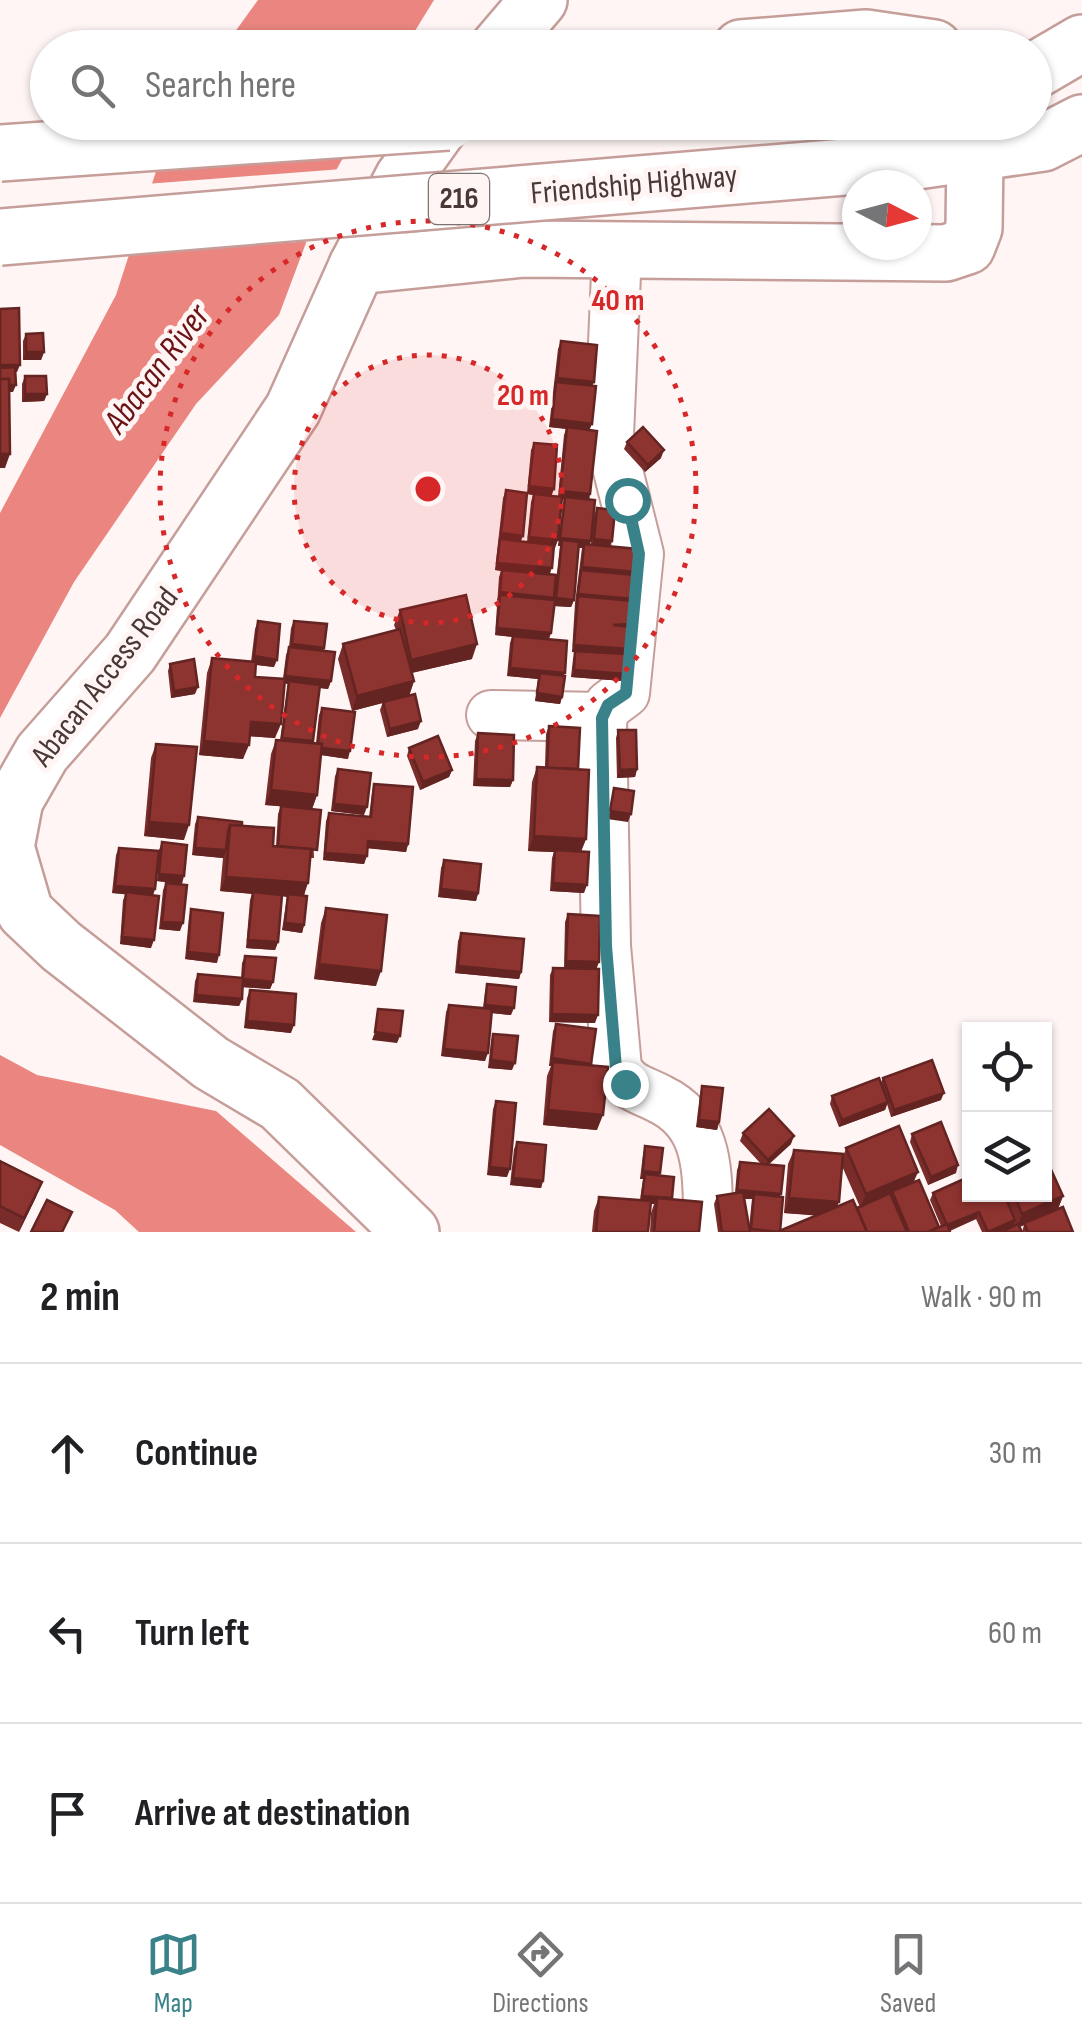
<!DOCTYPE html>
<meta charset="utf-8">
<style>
:root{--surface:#fff;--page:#f6f6f6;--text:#202124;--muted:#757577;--line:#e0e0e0;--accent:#3a8289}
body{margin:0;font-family:"Sofia Sans Condensed",sans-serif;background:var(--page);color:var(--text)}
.controls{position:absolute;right:30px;bottom:30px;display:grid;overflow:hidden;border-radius:0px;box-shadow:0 2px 8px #0004}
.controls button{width:90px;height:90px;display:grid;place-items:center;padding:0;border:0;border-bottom:2px solid var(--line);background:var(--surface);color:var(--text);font:50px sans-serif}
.compass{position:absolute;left:842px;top:170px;width:90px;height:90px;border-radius:50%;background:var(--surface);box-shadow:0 2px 8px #0004;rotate:96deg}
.stop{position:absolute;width:30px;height:30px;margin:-22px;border:8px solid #3a8289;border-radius:50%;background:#fff}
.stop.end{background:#3a8289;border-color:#fff;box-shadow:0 2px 10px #0008}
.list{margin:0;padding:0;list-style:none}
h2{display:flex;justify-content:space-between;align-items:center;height:130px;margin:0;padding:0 40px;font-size:42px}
h2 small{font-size:32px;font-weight:400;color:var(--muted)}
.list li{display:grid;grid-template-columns:65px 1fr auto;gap:30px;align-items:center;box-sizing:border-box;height:180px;padding:0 40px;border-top:2px solid var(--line)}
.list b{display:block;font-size:38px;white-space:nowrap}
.list em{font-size:32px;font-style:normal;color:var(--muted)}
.icon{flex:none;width:55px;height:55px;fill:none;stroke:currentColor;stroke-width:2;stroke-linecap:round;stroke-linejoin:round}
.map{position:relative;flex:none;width:1082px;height:1232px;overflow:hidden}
.search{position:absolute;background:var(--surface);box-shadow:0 2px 8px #0004;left:30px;right:30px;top:30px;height:110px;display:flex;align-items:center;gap:25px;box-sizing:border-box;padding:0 35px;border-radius:55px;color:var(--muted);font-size:38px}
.sheet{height:670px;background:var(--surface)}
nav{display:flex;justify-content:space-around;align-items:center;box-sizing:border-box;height:140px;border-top:2px solid var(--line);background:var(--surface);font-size:28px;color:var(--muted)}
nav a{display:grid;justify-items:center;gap:5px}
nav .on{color:var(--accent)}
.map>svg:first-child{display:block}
.water{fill:#ea867f}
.pier{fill:#fef5f4}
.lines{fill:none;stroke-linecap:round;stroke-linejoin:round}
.minor-casing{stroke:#c59e9a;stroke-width:52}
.tertiary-casing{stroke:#c59e9a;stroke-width:60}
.primary-casing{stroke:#c59e9a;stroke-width:60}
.minor{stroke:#fff;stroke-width:48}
.tertiary{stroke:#fff;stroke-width:55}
.primary{stroke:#fff;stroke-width:55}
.primary-bridge-casing{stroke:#c59e9a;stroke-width:60;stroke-linecap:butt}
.primary-bridge{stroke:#fff;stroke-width:55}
.wall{fill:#792c29;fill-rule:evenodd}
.shaded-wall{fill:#632422}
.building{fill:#8d3330;stroke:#632422;stroke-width:2.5}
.route{stroke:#3a8289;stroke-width:12}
.ring{fill:none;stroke:#d62828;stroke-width:5;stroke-dasharray:5 10}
.labels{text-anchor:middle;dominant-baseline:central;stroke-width:10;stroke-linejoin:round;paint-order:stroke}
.shield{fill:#fef5f4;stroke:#7f716f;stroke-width:2.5}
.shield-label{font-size:30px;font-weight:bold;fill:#493836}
.street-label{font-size:32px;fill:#493836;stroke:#fef5f4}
.water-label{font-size:35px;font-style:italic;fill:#6b1215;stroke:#fef5f4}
.centre{fill:#d62828;stroke:#fef5f4;stroke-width:5}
.ring-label{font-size:30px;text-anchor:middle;font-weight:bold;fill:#d62828;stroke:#fef5f4;stroke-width:10;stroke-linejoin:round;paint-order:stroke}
</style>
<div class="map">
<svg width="1082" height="1232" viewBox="0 0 1082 1232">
<rect width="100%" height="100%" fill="#fef5f4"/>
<g class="water">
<polygon points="258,0 434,0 405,47 224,47"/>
<polygon points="362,123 327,187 279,315 196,404 74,582 0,718 0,513 116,295 160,159"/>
<polygon points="0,1055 37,1075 216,1111 356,1232 139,1232 115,1210 0,1145"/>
</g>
<polygon class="pier" points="342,169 312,241 124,255 146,184"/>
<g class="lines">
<g class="minor-casing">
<g id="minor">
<polyline points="491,715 602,717 609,705 625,693 639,554 609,435 617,251"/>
<path d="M602,717L606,946L617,1068C627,1088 641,1089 660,1099C714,1125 706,1180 709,1232"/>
</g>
</g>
<g class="tertiary-casing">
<g id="tertiary">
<polyline points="498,48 539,0"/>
<polyline points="741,48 866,38 934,48"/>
<polyline points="357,266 524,249 946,253 967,246 974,228 975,155"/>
<polyline points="411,1232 280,1104 211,1063 61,946 25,912 6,847 15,800 42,753 130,653 293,409 357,266 403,178 443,122"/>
</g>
</g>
<g class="primary-casing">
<g id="primary">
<polyline points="1034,71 1082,43"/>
<polyline points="917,161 1043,143 1082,123"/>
</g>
</g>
<use href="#minor" class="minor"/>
<use href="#tertiary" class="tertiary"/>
<use href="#primary" class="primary"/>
<g class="primary-bridge-casing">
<g id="primary-bridge">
<polyline points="0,153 448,122"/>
<polyline points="0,237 917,161"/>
</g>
</g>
<use href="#primary-bridge" class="primary-bridge"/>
</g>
<g class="wall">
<polygon points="26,334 44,352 41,360 23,360 23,341"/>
<path d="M561,341L592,386L589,430L590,544H591L594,516L597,508L610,546L635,575L626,674L623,681L571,677L573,659L575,652H572L575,603L582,548H579L574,600L571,607L554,606L551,633L549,639L564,676L562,697L560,704L535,701L538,679L507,676L510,643L512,637L495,635L499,577L501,571L495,570L503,498L506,490L527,493L531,450L534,443L551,496L558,497L564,435L566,429L549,427L558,349ZM527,494L533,495L531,502L527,542L521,541ZM562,499H564L558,546H560L554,600L550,574Z"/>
<polygon points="25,376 47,394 44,401 22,402 22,384"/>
<polygon points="627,442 661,458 645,472 624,449"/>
<polygon points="400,610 472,659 412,673 414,681 409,696 352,711 338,659 343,644 396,630 394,625"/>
<polygon points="258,621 274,667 256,665 255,677 283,679 286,655 289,647 291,628 294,621 324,648 323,651 331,681 328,689 320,688 313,743 316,743 319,715 322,708 348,759 321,755 317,795 312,809 314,858 311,858 304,896 304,925 302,933 282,930 287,897 282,896 278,942 275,950 246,948 250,900 252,894 220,891 223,858 192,855 195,824 198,817 242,825 276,846 278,814 281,806 265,805 271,754 276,740 280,740 288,684 284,683 275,738 249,736 243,759 199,755 207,673 212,658 251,662 255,629"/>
<polygon points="170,664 195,694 171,698 168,671"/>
<polygon points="383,702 418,729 387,737 380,710"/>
<polygon points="549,726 578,769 586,839 581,852 584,893 550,891 552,858 554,852 528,851 532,782 537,767 545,767 546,734"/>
<polygon points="618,730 637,769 635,777 617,778 616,738"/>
<polygon points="478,733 513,780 510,787 473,786 475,741"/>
<polygon points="156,744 184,840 144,836 151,758"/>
<polygon points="409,748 452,770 449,777 420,790 407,756"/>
<polygon points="338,769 364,815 331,811 335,776"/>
<polygon points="374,784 408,844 406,852 368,848 364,864 323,860 326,821 329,813 369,817 372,792"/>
<polygon points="162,842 182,884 157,881 159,850"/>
<polygon points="119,848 155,889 153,895 151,948 120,944 123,900 126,894 112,893 116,855"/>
<polygon points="444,860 478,893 476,901 438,897 441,868"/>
<polygon points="166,883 180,931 159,929 163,890"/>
<polygon points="326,908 376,986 314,979 321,923"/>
<polygon points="191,909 217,963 185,959 189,917"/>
<polygon points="568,914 597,969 595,1023 549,1022 550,975 553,968 564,968 565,922"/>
<polygon points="461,933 521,972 519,979 455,973 458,941"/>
<polygon points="245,956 273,982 270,989 242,987 242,999 239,1006 193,1002 195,981 198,974 241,978 242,963"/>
<polygon points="487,984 511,1015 492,1013 485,1061 441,1056 446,1012 449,1005 483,1008 485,992"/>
<polygon points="250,990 291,1033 244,1028 247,998"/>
<polygon points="556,1024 591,1065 597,1130 543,1125 547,1076 551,1066 549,1066 553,1031"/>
<polygon points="493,1034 512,1070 488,1068 491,1041"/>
<polygon points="883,1078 941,1100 891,1117 887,1104 885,1110 839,1127 830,1104 832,1096 881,1083"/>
<polygon points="702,1086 719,1122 717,1130 696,1127 700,1094"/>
<polygon points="496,1101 507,1177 487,1175 493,1109"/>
<path d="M743,1133L791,1144L768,1164L780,1196V1231L816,1215L784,1213L788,1164L794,1150L843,1157L846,1148L914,1182L939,1227L941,1226L930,1200L933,1193L1044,1194L1063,1196L1058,1209L1073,1232H1022L1024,1225L1020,1227L1022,1232H982L976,1219L950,1231V1232H718L714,1204L717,1196L735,1193L737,1170L740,1162L761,1164L740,1141ZM842,1166L860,1207L857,1208L837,1206ZM744,1199H752L749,1228Z"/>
<polygon points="912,1134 956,1173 928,1185 910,1142"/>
<polygon points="517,1142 543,1181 541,1188 510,1185 514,1149"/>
<polygon points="645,1146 660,1173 659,1176 671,1200 699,1232 650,1232 651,1213 654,1204 651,1204 648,1232 592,1232 594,1211 599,1197 640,1200 643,1179 640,1179 643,1154"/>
<polygon points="0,1161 36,1197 19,1232 0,1223"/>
</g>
<g class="shaded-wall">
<polygon points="26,352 44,352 41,360 23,360"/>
<polygon points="0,365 20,365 17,372 0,373"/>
<polygon points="557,378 594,382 591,389 554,386"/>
<polygon points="0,385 16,385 13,392 0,392"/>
<polygon points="25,394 47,394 44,401 22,402"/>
<polygon points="552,419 592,424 589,431 549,427"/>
<polygon points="664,450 661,458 645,472 648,465"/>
<polygon points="0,454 10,454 5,468 0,468"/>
<polygon points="529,486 554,489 551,497 527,494"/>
<polygon points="560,491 590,494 588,502 557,499"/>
<polygon points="501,533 523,536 520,543 499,541"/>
<polygon points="529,537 558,540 555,548 526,545"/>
<polygon points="560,538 591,541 588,549 584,544 582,548 561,546 562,540 560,546 558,546"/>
<polygon points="594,539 612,541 609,549 591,547"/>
<polygon points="497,563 552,568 549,575 495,570"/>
<polygon points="582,567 636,572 634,580 580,575"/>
<polygon points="500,592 554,598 551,606 500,595 498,600 497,600"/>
<polygon points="578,594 633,599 630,606 578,596 576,601"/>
<polygon points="556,598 574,600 571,607 554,606"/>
<polygon points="497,628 551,633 548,640 495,635"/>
<polygon points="292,644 324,648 321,655 289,651"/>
<polygon points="477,644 472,659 406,674 411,660"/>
<polygon points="574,645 628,649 626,657 572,652"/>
<polygon points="254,656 277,660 274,667 251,664"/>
<polygon points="510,668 565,673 562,681 540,673 538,679 507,676"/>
<polygon points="574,670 626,674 623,681 571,677"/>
<polygon points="285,676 331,681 328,689 282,683"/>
<polygon points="414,681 409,696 352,711 357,696"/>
<polygon points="198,687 195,694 171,698 174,691"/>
<polygon points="537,693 562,697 560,704 535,701"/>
<polygon points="421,721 418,729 387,737 390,729"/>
<polygon points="251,722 281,724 275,738 245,736"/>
<polygon points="204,741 249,745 243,759 199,755"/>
<polygon points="317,747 350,751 348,759 314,754"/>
<polygon points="637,769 635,777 617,778 620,770"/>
<polygon points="452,770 449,777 420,790 423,782"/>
<polygon points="476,779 513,780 510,787 473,786"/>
<polygon points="271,790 317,795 312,809 265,805"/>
<polygon points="334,804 367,807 364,815 331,811"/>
<polygon points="610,811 631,814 628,822 607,819"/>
<polygon points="149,822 189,825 184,840 144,836"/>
<polygon points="534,836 586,839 580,853 528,851"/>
<polygon points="368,841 408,844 406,852 365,848"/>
<polygon points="195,848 226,850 223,858 192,855"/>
<polygon points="325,853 367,856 364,864 323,860"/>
<polygon points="159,874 184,876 182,884 157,881"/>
<polygon points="226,877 308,883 303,898 220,891"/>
<polygon points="553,883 587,885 584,893 550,891"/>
<polygon points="115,886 155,889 152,897 112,893"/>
<polygon points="441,889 478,893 476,901 438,897"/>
<polygon points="162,922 183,923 180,931 159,929"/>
<polygon points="285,923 304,925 302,933 282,930"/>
<polygon points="122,937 154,940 151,948 120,944"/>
<polygon points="248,940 278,942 275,950 246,948"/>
<polygon points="188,952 219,955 217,963 185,959"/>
<polygon points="566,961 599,962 596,970 564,969"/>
<polygon points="319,964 381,971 376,986 314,979"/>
<polygon points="458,966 521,972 519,979 455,973"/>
<polygon points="243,979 273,982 270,989 240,987"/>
<polygon points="196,995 242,999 239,1006 193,1002"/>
<polygon points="485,1005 514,1008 511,1015 482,1012"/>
<polygon points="552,1014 598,1015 595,1023 549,1022"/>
<polygon points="247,1021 294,1025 291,1033 244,1028"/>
<polygon points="375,1032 400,1036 397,1043 372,1040"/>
<polygon points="444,1049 488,1053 485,1061 441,1056"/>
<polygon points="552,1058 591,1064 589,1071 553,1062 551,1066 549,1066"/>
<polygon points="491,1060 515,1063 512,1070 488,1068"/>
<polygon points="944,1093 941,1100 891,1117 894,1110"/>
<polygon points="888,1102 885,1110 839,1127 842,1120"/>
<polygon points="548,1110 603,1115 597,1130 543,1125"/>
<polygon points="699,1120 719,1122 717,1130 696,1127"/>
<polygon points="794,1136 791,1144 765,1168 768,1160"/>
<polygon points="958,1165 956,1173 928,1185 931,1177"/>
<polygon points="490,1167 510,1169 507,1177 487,1175"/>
<polygon points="643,1171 660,1173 658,1180 645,1174 643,1179 640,1179"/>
<polygon points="918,1172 912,1186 892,1191 890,1196 860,1208 866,1194"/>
<polygon points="513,1178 543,1181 541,1188 510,1185"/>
<polygon points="42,1182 36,1197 19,1232 24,1218"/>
<polygon points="737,1190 781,1194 778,1201 754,1194 752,1199 734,1198"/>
<polygon points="642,1196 672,1198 669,1206 657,1198 654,1204 640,1203"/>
<polygon points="1063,1196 1057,1211 1017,1228 1022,1214"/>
<polygon points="789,1198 839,1202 833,1217 784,1213"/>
<polygon points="979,1212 976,1219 946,1232 947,1225"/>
<polygon points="1015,1220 1012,1228 1003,1232 989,1232"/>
</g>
<g class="building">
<polygon points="19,308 20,365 0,365 0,309"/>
<polygon points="43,333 44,352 26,352 26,334"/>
<polygon points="561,341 597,345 594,382 557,378"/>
<polygon points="15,367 16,385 9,385 9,379 0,379 0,368"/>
<polygon points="25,376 46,376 47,394 25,394"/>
<polygon points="0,379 9,379 10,454 0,454"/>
<polygon points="556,382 596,386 592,424 552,419"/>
<polygon points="567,427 597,431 590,494 560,491"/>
<polygon points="643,427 664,450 648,465 627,442"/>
<polygon points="534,443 557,445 554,489 529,486"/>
<polygon points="506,490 527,493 523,536 501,533"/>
<polygon points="534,494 562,497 558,540 529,537"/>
<polygon points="565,497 595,500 591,541 560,538"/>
<polygon points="597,508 615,510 612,541 594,539"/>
<polygon points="500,539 554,545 552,568 497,563"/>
<polygon points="562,540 579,542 574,600 556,598"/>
<polygon points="584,544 638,549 636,572 582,567"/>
<polygon points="502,570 556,575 554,598 500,592"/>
<polygon points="581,570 635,575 633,599 578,594"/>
<polygon points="466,595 477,644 411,660 400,610"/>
<polygon points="500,595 555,600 551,633 497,628"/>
<polygon points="578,596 633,601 630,624 613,625 631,627 628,649 574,645"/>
<polygon points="258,621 280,624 277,660 254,656"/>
<polygon points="294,621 327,624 324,648 292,644"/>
<polygon points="400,629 414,681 357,696 343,644"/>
<polygon points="513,636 567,641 565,673 510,668"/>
<polygon points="289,647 335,652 331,681 285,676"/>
<polygon points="575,651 627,654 626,674 574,670"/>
<polygon points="212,658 256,662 255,677 285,679 281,724 251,722 249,745 204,741"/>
<polygon points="194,659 198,687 174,691 170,664"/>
<polygon points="540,673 565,676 562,697 537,693"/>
<polygon points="289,681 320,685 313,741 282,738"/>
<polygon points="415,694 421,721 390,729 383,702"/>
<polygon points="322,708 355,712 350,751 322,748 322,744 318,743"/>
<polygon points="549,726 580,728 578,769 547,768"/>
<polygon points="618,730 636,730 637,769 620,770"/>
<polygon points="478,733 514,735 513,780 476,779"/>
<polygon points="438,736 452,770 423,782 409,748"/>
<polygon points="276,740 322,744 317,795 271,790"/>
<polygon points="156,744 197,747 189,825 149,822"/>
<polygon points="537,767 589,770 586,839 534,836"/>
<polygon points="338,769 371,773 367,807 334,804"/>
<polygon points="374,784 413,787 408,844 368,841 367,856 325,853 329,813 371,817"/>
<polygon points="614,788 634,791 631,814 610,811"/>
<polygon points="281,806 321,810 317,850 278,846"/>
<polygon points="198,817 242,822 242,825 230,825 228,832 226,850 195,848"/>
<polygon points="230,825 274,828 273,846 311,849 308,883 226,877"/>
<polygon points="162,842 187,845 184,876 159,874"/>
<polygon points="119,848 159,851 155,889 115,886"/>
<polygon points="555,850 589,852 587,885 553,883"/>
<polygon points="444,860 481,864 478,893 441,889"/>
<polygon points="166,883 187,885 183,923 162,922"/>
<polygon points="126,892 159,896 154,940 122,937"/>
<polygon points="253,892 282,895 278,942 248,940"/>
<polygon points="288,894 307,896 304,925 285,923"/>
<polygon points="326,908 387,915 381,971 319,964"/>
<polygon points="191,909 223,913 219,955 188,952"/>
<polygon points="568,914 600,916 599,962 566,961"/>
<polygon points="461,933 524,939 521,972 458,966"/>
<polygon points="245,956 276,958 273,982 243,979 242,999 196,995 198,974 243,978"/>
<polygon points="553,968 599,969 598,1015 552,1014"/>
<polygon points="487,984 516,987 514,1008 485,1005"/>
<polygon points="250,990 296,994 294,1025 247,1021"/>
<polygon points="449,1005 492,1009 488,1053 444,1049"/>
<polygon points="378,1009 403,1011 400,1036 375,1032"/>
<polygon points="556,1024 596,1029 591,1064 552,1058"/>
<polygon points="493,1034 518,1036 515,1063 491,1060"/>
<polygon points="932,1060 944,1093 894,1110 883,1078"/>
<polygon points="553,1062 608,1067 603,1115 548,1110"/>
<polygon points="879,1078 888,1102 842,1120 832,1096"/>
<polygon points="702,1086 723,1088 719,1122 699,1120"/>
<polygon points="496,1101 516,1103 510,1169 490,1167"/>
<polygon points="769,1109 794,1136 768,1160 743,1133"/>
<polygon points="941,1122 958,1165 931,1177 912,1134"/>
<polygon points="899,1126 918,1172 866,1194 846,1148"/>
<polygon points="517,1142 546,1145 543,1181 513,1178"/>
<polygon points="645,1146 663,1148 660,1173 643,1171"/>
<polygon points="794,1150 843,1154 839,1202 789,1198"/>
<polygon points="1044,1154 1063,1196 1022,1214 1014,1194 1044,1194"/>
<polygon points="0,1161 42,1182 24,1218 0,1206"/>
<polygon points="740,1162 784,1166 781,1194 737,1190"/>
<polygon points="645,1174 674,1177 672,1198 642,1196"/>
<polygon points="964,1179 968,1188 970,1188 970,1194 1004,1194 1015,1220 988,1232 979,1212 947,1225 933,1193"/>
<polygon points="919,1180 939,1227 928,1232 909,1232 892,1191"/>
<polygon points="743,1192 750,1232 722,1232 717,1196"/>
<polygon points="890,1193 907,1232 867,1232 857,1208"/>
<polygon points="754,1194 783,1197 780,1232 751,1229"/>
<polygon points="599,1197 651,1201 648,1232 596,1232"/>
<polygon points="657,1198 702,1202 699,1232 654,1232"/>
<polygon points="47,1200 72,1212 62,1232 31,1232"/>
<polygon points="853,1200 867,1232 777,1232"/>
<polygon points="1063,1207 1073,1232 1028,1232 1024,1223"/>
<polygon points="947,1224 950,1232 928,1232"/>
<polygon points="1018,1224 1022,1232 1001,1232"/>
</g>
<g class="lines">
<polyline class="route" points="625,1084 616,1068 606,946 602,718 608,705 626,693 639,554 627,500"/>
</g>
<circle cx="428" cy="489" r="134" fill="#d62828" fill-opacity=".12"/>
<g class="ring">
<circle cx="428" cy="489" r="134"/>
<circle cx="428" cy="489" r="268"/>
</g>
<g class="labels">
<rect class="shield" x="429" y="174" width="60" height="50" rx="8"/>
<g class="shield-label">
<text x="459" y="199">216</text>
</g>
<g class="street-label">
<text transform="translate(634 185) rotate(-5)">Friendship Highway</text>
<text transform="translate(105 677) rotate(-52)">Abacan Access Road</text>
</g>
<g class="water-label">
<text transform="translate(157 369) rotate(-53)">Abacan River</text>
</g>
</g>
<circle cx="428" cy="489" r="15" class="centre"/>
<g class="ring-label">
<text x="618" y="310">40 m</text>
<text x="523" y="405">20 m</text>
</g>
</svg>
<div class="controls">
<button><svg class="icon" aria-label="locate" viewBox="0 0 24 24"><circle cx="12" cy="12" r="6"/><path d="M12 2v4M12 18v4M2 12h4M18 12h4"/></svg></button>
<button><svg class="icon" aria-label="layers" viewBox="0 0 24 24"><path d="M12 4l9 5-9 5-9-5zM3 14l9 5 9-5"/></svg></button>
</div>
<svg class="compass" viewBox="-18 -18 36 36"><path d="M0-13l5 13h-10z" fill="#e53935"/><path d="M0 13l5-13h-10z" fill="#757577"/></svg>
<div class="stop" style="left:627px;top:500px"></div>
<div class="stop end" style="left:625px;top:1084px"></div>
<div class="search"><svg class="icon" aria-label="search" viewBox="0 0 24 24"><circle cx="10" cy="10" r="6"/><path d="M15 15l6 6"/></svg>Search here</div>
</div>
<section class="sheet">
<h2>2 min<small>Walk · 90 m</small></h2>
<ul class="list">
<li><svg class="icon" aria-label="ahead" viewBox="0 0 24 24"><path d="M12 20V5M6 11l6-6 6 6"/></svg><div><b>Continue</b></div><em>30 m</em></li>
<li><svg class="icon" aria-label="left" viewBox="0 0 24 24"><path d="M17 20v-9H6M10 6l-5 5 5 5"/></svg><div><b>Turn left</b></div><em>60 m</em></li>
<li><svg class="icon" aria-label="arrive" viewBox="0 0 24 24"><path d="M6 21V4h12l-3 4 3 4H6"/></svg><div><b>Arrive at destination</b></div></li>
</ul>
</section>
<nav>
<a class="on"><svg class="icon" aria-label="map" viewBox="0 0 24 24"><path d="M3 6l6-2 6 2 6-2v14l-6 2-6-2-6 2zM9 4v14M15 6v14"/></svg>Map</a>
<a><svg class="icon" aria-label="directions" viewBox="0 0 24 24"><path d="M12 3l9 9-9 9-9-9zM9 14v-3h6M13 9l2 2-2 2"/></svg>Directions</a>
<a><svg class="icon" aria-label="saved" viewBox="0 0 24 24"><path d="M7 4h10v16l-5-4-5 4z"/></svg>Saved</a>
</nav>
